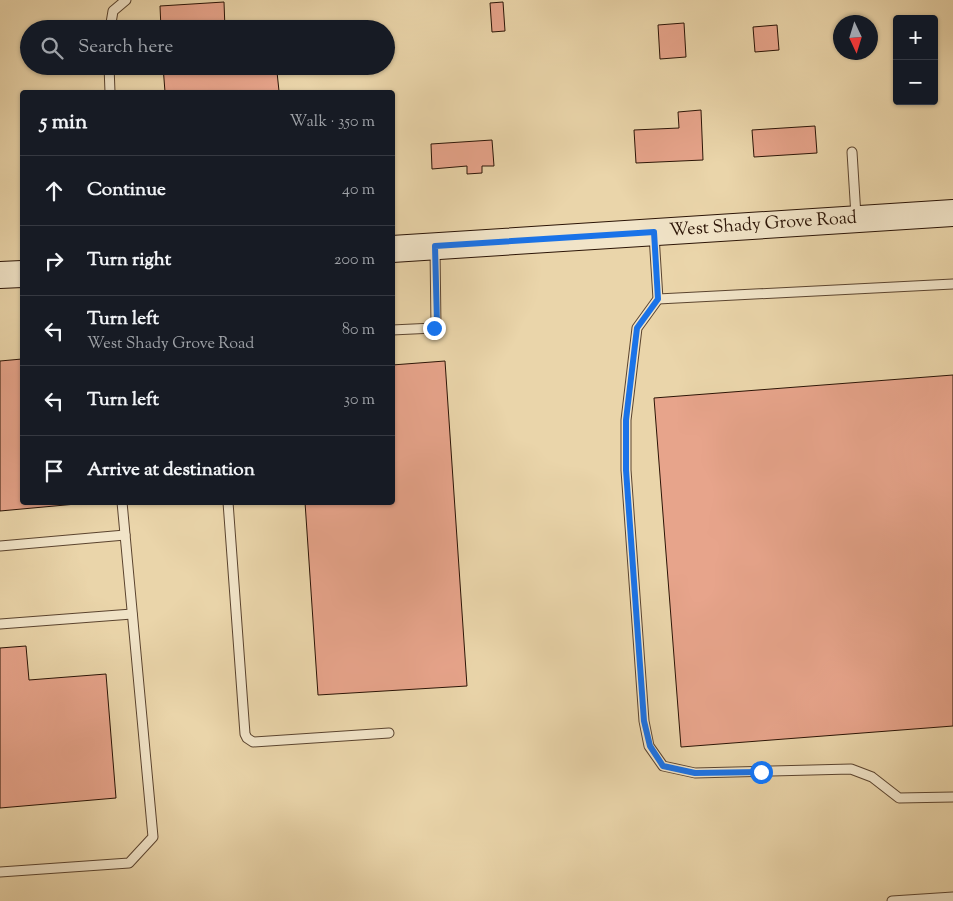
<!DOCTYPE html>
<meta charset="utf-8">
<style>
:root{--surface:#171b24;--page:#20242c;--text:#f1f3f6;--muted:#9ea1a6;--line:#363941}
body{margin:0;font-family:"Sorts Mill Goudy",serif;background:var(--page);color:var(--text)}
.controls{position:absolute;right:15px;top:15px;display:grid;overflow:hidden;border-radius:5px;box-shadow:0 1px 4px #0004}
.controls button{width:45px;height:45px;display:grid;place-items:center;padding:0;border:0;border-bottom:1px solid var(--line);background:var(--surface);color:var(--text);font:25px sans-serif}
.compass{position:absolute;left:833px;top:15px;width:45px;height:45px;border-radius:50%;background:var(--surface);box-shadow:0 1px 4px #0004;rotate:176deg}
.stop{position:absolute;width:15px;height:15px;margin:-11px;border:4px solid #1a73e8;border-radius:50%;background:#fff}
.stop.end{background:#1a73e8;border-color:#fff;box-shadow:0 1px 5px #0008}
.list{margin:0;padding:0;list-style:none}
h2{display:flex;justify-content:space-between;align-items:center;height:65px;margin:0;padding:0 20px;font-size:21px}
h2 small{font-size:16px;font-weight:400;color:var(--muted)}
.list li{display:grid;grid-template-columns:32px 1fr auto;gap:15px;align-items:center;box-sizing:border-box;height:70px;padding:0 20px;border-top:1px solid var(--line)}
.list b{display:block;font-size:19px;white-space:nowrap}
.list p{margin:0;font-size:16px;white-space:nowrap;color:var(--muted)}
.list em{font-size:16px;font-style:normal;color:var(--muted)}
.icon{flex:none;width:28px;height:28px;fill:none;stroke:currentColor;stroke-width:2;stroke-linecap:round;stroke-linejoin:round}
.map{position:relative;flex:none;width:953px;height:901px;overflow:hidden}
.search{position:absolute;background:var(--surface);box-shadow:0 1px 4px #0004;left:20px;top:20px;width:375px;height:55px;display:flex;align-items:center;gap:12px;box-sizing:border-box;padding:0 18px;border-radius:28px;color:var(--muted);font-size:19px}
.panel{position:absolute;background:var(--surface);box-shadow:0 1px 4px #0004;left:20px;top:90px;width:375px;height:415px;border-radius:5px}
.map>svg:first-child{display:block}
.building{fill:#e7a48b;stroke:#2b1406}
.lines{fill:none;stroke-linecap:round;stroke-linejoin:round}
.service-casing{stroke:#5b442f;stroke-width:11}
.secondary-casing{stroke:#2b1406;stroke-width:28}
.service{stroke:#f1e4c8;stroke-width:9}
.secondary{stroke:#f1e4c8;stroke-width:26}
.route{stroke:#1a73e8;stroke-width:6}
.labels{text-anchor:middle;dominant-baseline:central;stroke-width:4.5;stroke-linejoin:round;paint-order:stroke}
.street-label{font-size:18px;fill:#2b1406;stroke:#f1e4c8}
</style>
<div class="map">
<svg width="953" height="901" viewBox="0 0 953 901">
<rect width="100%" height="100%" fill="#ead5aa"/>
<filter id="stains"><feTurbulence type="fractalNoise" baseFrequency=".004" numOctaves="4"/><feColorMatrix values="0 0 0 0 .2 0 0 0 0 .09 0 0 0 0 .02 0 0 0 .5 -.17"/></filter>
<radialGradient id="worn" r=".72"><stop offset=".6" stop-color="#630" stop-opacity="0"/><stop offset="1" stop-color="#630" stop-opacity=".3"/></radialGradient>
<g class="building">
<polygon points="224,2 225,29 161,29 160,6"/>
<polygon points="503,2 505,31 492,32 490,3"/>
<polygon points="684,23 686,57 660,59 658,25"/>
<polygon points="777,25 779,50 755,52 753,27"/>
<polygon points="163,66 267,66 267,72 277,72 279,91 269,92 165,92"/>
<polygon points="701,110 703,160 636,163 634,130 679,128 678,112"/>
<polygon points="815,126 817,153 754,157 752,130"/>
<polygon points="492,140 494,166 482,166 482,173 467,174 467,166 432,169 431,144"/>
<polygon points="22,359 22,502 87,503 0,511 0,361"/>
<polygon points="445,361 467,686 318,695 305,502 392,502 392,365"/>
<polygon points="953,375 953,726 681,747 654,398"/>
<polygon points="26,646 29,680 106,674 116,798 0,808 0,648"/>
</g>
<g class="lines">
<g class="service-casing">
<g id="service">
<polyline points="110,29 113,11 126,0"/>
<polyline points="109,66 110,92"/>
<polyline points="852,152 856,216"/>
<polyline points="654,235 658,299 637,328 626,420 626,470 644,721 649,746 663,766 695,773 851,769 872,777 899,798 953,797"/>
<polyline points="658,299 953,284"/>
<polyline points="392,330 434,328 436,326 435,249"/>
<polyline points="228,502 245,734 247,738 253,742 389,733"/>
<polyline points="0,546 125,535"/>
<polyline points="0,624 132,614"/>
<polyline points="0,872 129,863 153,837 122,502"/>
<polyline points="892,901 953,897"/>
</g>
</g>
<g class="secondary-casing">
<g id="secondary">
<polyline points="392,249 953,213"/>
<polyline points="0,275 22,274"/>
</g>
</g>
<use href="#service" class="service"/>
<use href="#secondary" class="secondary"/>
</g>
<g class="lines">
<polyline class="route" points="434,328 437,323 435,246 654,232 658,299 637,328 626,420 626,470 644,721 650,746 663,766 695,773 761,772"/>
</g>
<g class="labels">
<g class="street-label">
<text transform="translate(763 225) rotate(-4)">West Shady Grove Road</text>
</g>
</g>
<rect width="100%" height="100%" filter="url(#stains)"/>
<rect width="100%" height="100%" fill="url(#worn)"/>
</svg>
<div class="controls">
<button>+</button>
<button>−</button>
</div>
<svg class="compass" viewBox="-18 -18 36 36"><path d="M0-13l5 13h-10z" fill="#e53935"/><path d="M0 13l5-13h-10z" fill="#9ea1a6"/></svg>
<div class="stop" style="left:761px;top:772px"></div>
<div class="stop end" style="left:434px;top:328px"></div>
<div class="search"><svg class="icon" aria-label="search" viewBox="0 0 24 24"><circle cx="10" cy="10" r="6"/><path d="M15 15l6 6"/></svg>Search here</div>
<section class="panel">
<h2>5 min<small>Walk · 350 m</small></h2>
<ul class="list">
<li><svg class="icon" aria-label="ahead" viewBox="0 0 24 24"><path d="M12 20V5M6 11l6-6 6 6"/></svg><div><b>Continue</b></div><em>40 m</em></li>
<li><svg class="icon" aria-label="right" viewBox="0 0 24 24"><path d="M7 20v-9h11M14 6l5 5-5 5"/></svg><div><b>Turn right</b></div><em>200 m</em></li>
<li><svg class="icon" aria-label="left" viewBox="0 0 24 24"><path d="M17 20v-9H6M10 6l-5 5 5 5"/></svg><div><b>Turn left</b><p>West Shady Grove Road</p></div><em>80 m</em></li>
<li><svg class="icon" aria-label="left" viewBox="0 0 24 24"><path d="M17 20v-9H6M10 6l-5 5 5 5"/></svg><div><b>Turn left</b></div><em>30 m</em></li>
<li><svg class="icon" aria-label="arrive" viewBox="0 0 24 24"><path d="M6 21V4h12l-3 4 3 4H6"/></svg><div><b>Arrive at destination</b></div></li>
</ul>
</section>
</div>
